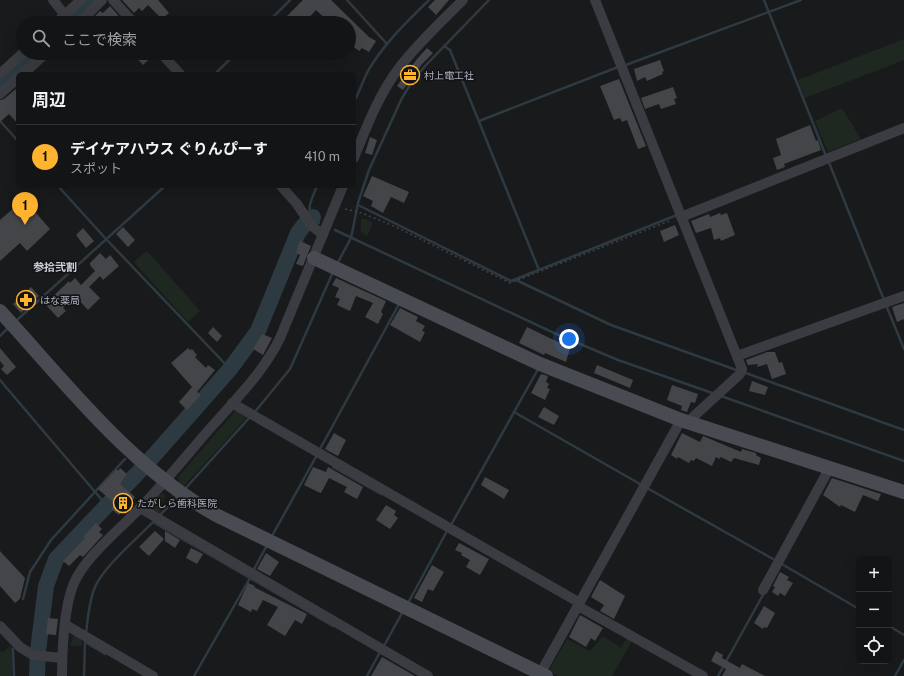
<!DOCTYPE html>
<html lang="ja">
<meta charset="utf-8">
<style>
:root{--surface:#131415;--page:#202122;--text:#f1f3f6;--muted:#9d9ea0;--line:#323334;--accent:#ffb32f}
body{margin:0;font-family:"Public Sans","Noto Sans JP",sans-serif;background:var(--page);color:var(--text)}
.controls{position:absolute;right:12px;bottom:12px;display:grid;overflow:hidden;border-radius:6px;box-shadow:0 4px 16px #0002}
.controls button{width:36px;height:36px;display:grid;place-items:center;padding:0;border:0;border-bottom:1px solid var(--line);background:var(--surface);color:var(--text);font:20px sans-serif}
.you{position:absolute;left:569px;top:339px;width:14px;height:14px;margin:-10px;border:3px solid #fff;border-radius:50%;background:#1a73e8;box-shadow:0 0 0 6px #1a73e833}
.badge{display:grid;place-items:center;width:26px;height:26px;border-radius:50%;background:var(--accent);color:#111;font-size:13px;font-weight:700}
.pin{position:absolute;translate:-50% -33px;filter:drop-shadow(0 1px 2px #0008)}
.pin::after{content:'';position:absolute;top:21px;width:14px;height:12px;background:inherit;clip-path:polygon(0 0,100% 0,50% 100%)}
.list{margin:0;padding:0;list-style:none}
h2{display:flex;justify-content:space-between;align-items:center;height:52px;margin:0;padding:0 16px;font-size:17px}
h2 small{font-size:13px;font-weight:400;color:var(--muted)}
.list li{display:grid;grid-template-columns:26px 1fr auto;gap:12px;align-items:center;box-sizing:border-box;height:64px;padding:0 16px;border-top:1px solid var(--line)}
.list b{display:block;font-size:15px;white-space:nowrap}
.list p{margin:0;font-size:13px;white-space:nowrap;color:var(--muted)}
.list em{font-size:13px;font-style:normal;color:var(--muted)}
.icon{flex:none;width:22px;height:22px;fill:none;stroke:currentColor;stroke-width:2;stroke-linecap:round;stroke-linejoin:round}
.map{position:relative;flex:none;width:904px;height:676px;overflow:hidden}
.search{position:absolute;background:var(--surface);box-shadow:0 4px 16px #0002;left:16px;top:16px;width:340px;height:44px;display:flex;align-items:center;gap:10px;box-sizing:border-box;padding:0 14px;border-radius:22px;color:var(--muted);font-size:15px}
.panel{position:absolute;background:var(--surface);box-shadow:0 4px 16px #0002;left:16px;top:72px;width:340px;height:116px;border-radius:6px}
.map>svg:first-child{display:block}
.green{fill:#1f2820}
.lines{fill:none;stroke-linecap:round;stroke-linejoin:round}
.stream{stroke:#2e3a42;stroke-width:2.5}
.river{stroke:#2e3a42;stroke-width:16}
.building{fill:#434549}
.path{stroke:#404349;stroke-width:1.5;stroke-dasharray:2 3;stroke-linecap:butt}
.street{stroke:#3a3c42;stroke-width:10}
.secondary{stroke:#484b52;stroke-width:14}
.labels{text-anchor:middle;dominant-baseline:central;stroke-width:3.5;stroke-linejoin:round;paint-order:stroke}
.poi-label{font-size:10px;fill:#abb1bd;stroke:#141417;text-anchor:start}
.neighbourhood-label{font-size:11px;font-weight:bold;fill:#ccd0d8;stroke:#141417}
</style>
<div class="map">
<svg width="904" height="676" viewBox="0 0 904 676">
<rect width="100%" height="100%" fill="#191a1c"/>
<g class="green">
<polygon points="904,39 904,60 805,98 798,80"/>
<polygon points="842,108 861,139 828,152 815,121"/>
<polygon points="361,219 366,219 373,223 367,236 361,232"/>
<polygon points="147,251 200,311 188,322 134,262"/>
<polygon points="237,409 249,415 182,488 180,486 178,477"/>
<polygon points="163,494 165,496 161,506 162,510 156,516 150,508 158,496"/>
<polygon points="74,635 82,639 82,646 70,646"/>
<polygon points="603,636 621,648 626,639 632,641 612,676 558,676 550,672 550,669 567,639 590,651"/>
<polygon points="10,646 12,648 12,676 0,676 0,651 3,652"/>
</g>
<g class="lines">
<g class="stream">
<polyline points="347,0 387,44"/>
<polyline points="764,0 826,156"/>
<polyline points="267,23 290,0"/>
<polyline points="444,46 450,50 539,270"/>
<polyline points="623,66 801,0"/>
<polyline points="215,74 236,53"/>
<path d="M354,102C359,92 363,81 368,71C384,43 407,22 429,0"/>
<polyline points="0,121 18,141"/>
<polyline points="479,121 618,67"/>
<polyline points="828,160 884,300"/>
<polyline points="58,186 106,239 230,369"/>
<path d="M317,186C312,199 302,214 319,223"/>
<polyline points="358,205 511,281 677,215"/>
<polyline points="335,230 554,333 618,360 715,394"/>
<polyline points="337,264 351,238 358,203 369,170 402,98 413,80 426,65 489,0"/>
<polyline points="516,280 611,325 739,371"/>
<polyline points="886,305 904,349"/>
<polyline points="17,320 165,186"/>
<polyline points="0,336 8,328"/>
<polyline points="743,372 904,430"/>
<polyline points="0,380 107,506"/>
<polyline points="721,396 904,461"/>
<polyline points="514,412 640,484"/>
<polyline points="254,413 290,369 333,272"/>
<polyline points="320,449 399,304"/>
<polyline points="333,467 381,494"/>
<polyline points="647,488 773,559"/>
<polyline points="184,490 250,417"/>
<polyline points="159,516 178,497"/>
<polyline points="153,522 333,626"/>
<polyline points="451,525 537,371"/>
<polyline points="272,536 317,455"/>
<polyline points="780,563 859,609"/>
<polyline points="253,571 266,547"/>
<polyline points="23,599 30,572 51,540 125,459"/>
<polyline points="408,603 447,531"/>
<polyline points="889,626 904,635"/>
<path d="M86,633C88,617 89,601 95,587C104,566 139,537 155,520"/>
<polyline points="85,642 105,654"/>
<polyline points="385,644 402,613"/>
<polyline points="13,649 14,676"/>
<polyline points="84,676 85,641"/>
<polyline points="194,676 250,578"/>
<polyline points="367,676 380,652"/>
<polyline points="718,676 764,593"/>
<polyline points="895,676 904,660"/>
</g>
<g class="river">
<polyline points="65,23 90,0"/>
<polyline points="0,81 31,53"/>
<polyline points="37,676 38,651 46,586 56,559 149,461 230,369 258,331 298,233 305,224 313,217"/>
</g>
</g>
<g class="building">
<polygon points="122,0 158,0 169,13 162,19 148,5 142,11 139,8 134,13"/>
<polygon points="303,0 331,0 369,37 376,41 369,52 362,48 359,51 354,47 349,52 349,23 330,23 316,10 304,23 288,23 284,19"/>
<polygon points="435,0 449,0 436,15 428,7"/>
<polygon points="110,6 124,22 122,23 88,23 100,11 103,13"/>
<polygon points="427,48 433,53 422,64 403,90 397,86 417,59"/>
<polygon points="132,53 155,53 155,54 143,65"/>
<polygon points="660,60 664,71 662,72 663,74 647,81 645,77 637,81 634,69"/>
<polygon points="619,79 646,146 638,149 627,120 622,122 620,118 614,120 600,86"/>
<polygon points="673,87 677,98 674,99 676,104 661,109 659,104 645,109 641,98"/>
<polygon points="17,88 18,124 9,114 0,122 0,100 4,99"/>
<polygon points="810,125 816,141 818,140 821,150 784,164 785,167 777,170 773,158 781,155 776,139"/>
<polygon points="370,137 377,140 372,155 365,153"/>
<polygon points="372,176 409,192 404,203 391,197 383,213 371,206 373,201 363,196"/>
<polygon points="24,199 50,229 27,251 20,243 0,261 0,220"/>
<polygon points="720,213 721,215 727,213 735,235 721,241 720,238 714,240 711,228 696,233 691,221 709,214 710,217"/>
<polygon points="675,225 679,235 664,242 660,231"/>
<polygon points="123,227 135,240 128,247 116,234"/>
<polygon points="83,228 94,241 86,248 76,235"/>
<polygon points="300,241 311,246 303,266 296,264 300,255 296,253"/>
<polygon points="100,253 106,259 110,255 119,266 103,280 100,276 89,287 100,298 88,310 76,297 63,308 66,311 58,318 45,304 69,281 70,283 75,278 81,285 95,271 90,265 90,263"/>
<polygon points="336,278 386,301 381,312 383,314 378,324 365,317 373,303 356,296 350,311 337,305 340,299 335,297 339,288 332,285"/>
<polygon points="31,287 39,296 21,313 13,304"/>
<polygon points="904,303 904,319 897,322 892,307"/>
<polygon points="400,308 418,317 416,321 425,326 422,331 425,332 420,342 390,325"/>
<polygon points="213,327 222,336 217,342 208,333"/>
<polygon points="527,327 562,344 563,342 571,345 566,362 545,353 544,355 519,343"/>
<polygon points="262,334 272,338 263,355 253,349"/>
<polygon points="0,348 16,367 7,375 1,369 4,366 0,361"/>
<polygon points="188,348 190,350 192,349 197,355 195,357 206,368 208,365 215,370 197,392 201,395 187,410 179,402 192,387 171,363"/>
<polygon points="767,352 775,352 779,363 782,362 786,374 772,379 767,364 757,367 758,364 748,365 746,360"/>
<polygon points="597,365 633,380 630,388 594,373"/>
<polygon points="541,374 548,376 546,382 549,384 547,388 550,389 545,400 531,393"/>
<polygon points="752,381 768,387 765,395 749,391"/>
<polygon points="672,385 698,394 695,403 691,402 687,412 681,410 682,406 667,400"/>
<polygon points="544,407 559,416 554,425 538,417"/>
<polygon points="334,433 346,440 338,456 325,449"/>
<polygon points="682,433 700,442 703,436 741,452 742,449 756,453 756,455 761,458 759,465 734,458 731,462 721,457 719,459 716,457 712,466 696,458 694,461 691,460 689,463 678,457 677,459 671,455"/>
<polygon points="313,467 326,472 328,467 363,487 357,499 344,492 347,487 329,478 321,493 318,492 304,485"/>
<polygon points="120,468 127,474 120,484 135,497 119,515 111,509 115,504 98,489 117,469 118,471"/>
<polygon points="485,477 509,490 504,499 481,485"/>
<polygon points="832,478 881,494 878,501 863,495 855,512 841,505 840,507 823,495"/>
<polygon points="386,505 396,511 394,515 398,518 390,529 376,520"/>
<polygon points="96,523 102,529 99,532 103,535 83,557 80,555 69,566 63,561 85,538 83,537"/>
<polygon points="155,531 164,539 149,556 139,547"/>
<polygon points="165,531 180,540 175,548 165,541"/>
<polygon points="459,543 489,559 480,575 466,567 470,560 461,555 462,553 455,550"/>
<polygon points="191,548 203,554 197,564 186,558"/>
<polygon points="0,551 25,578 20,599 15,603 0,586"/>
<polygon points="266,553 279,562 270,576 257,569"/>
<polygon points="432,565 444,572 433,591 428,589 422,602 414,598"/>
<polygon points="780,572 789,577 787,580 793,583 785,596 780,593 778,596 772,592 775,587 773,586"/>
<polygon points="600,580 625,596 614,619 600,611 604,605 591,597"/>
<polygon points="248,583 255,586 254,587 307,614 302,624 295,620 285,636 267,625 278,607 263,600 257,611 252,609 251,612 238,605"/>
<polygon points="764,606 775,613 767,628 764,627 763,629 754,623"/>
<polygon points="580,615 603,628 595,641 591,638 586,647 569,637"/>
<polygon points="48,618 58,619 56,635 46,634"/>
<polygon points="716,651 723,655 722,658 740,668 742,664 765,676 722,676 726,669 711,661"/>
<polygon points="382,657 415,676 371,676"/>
</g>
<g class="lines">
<polyline class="path" points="345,209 362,213 396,227 510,283 672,220"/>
<g class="street">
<polyline points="53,0 71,23"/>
<polyline points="113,0 134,23"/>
<polyline points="595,0 742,369 740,374 693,417 690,423"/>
<polyline points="56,23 81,0"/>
<polyline points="79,23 102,0"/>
<polyline points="161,53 180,74"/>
<polyline points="0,74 23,53"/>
<polyline points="23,74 46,53"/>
<polyline points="0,94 18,78"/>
<path d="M354,158C366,128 379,94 399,68C418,43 441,22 463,0"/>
<polyline points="281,186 297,204 311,225 323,235"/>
<polyline points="681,217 904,128"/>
<polyline points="737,356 904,296"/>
<polyline points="232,403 580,603"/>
<polyline points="140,508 428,676"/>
<polyline points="763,590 829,469"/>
<polyline points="578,606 703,676"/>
<polyline points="66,625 153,676"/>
<polyline points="0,626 20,647 33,655 62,658"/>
<path d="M62,676C62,651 64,606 74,583C86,556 119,530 140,508C166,482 189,452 214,424C238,397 264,371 280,338L343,186"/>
<polyline points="539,676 681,420"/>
</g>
<g class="secondary">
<polyline points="314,258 540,364 681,420 904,492"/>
<path d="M0,311C67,384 128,465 216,515L546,676"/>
</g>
</g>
<defs>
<g id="office-ring" transform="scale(1)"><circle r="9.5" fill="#141417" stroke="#ffb32f" stroke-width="1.5"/><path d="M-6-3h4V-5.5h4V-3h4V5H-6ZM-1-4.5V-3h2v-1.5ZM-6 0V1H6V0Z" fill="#ffb32f"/></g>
<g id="pharmacy-ring" transform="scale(1)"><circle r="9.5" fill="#141417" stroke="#ffb32f" stroke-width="1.5"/><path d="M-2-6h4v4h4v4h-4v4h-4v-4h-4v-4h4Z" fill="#ffb32f"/></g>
<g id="building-ring" transform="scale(1)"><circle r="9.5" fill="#141417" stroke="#ffb32f" stroke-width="1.5"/><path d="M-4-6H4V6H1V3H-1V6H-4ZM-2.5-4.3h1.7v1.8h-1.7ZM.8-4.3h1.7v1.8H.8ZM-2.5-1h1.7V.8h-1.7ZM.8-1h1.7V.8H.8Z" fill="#ffb32f"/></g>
</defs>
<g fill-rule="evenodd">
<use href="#office-ring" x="410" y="75"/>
<use href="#pharmacy-ring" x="26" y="300"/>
<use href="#building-ring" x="123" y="503"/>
</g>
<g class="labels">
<g class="poi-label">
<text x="424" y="75">村上電工社</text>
<text x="40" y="300">はな薬局</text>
<text x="137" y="503">たがしら歯科医院</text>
</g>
<g class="neighbourhood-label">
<text x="55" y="267">参拾弐割</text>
</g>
</g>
</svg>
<div class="controls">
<button>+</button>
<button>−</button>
<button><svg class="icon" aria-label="locate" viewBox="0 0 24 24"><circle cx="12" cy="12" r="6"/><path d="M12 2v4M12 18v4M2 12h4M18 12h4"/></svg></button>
</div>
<div class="you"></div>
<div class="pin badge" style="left:25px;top:225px">1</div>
<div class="search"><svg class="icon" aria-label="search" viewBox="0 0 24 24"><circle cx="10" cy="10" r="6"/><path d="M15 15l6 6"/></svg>ここで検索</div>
<section class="panel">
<h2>周辺<small></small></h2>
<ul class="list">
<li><span class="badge">1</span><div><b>デイケアハウス ぐりんぴーす</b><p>スポット</p></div><em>410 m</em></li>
</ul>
</section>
</div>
